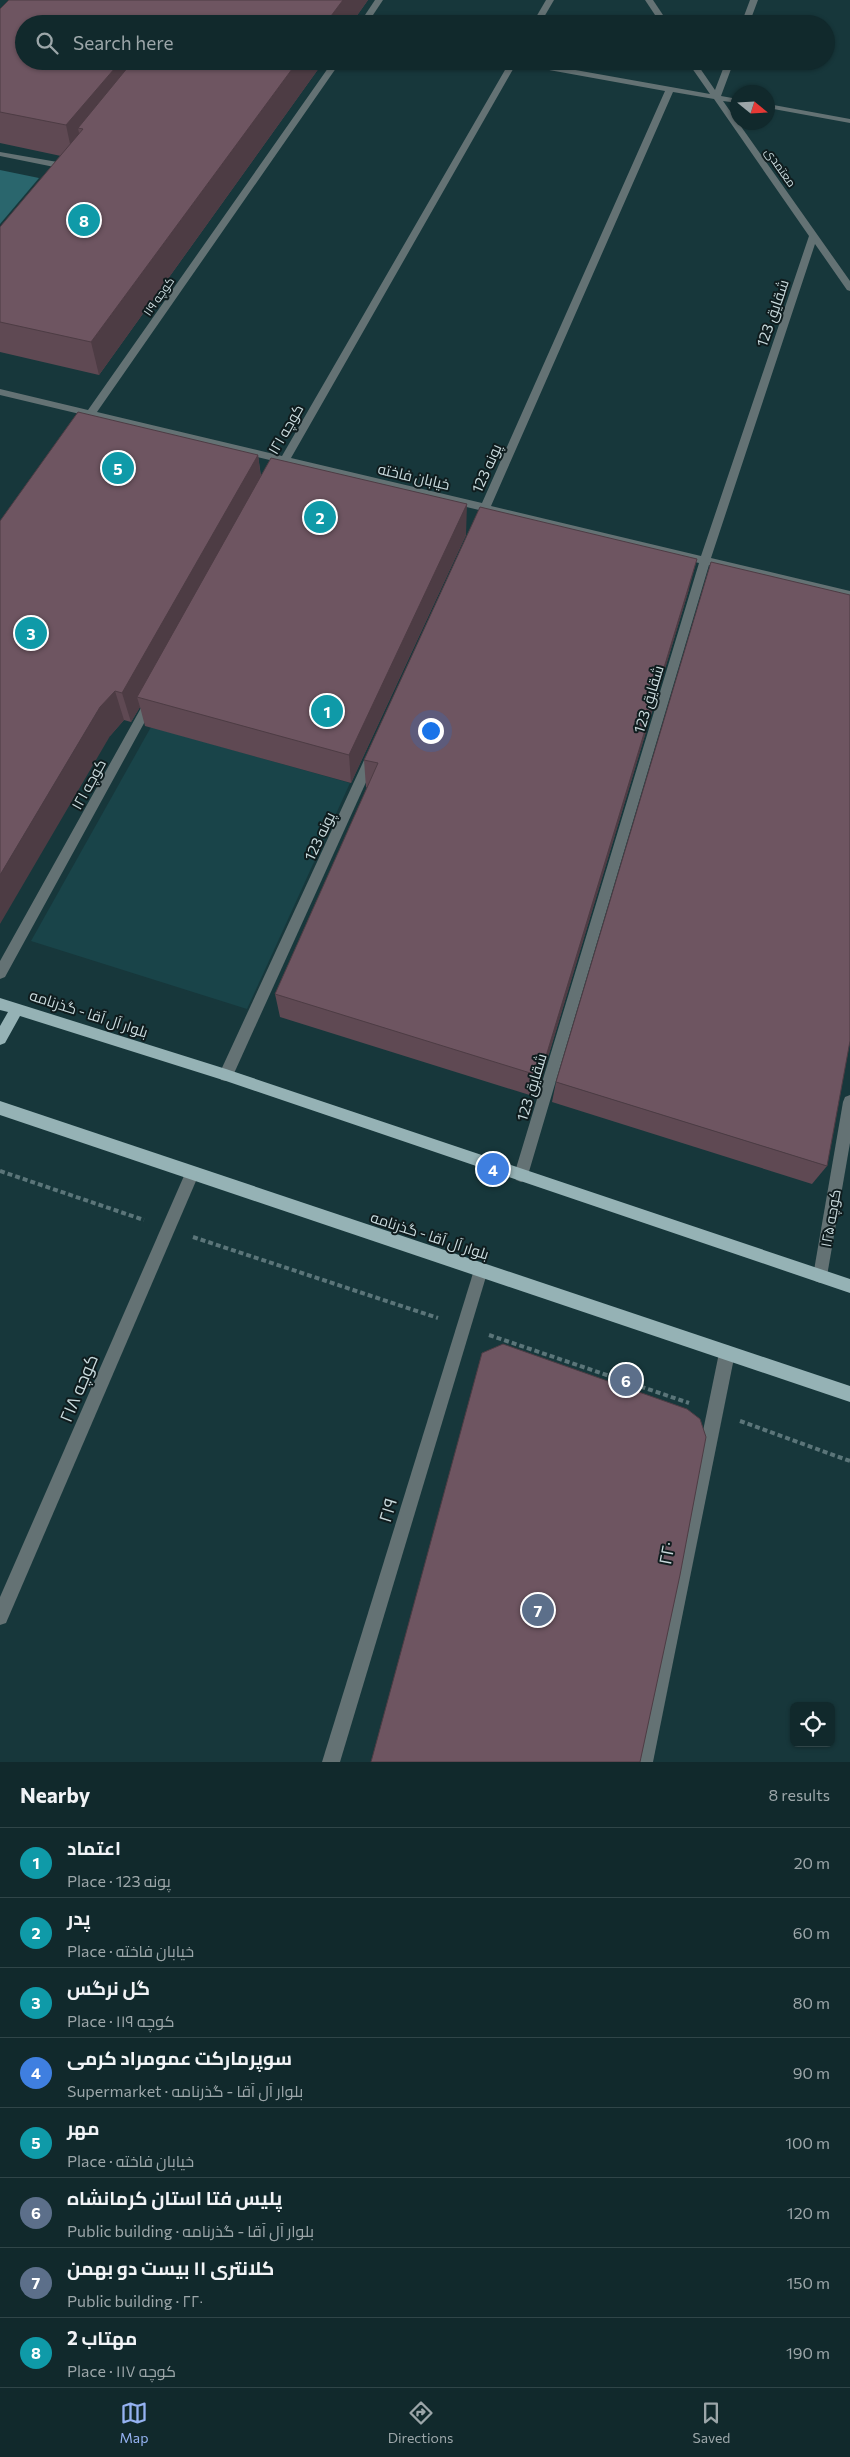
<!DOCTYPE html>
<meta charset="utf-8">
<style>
:root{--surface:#11292c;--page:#1a3134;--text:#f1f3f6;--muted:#9ca6a9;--line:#304548;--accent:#95b2f1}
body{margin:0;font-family:Commissioner,Cairo,sans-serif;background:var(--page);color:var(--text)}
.controls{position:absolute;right:15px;bottom:15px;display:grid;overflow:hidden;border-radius:8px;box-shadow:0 1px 4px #0004}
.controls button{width:45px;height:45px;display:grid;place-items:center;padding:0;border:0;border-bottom:1px solid var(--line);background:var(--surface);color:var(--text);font:25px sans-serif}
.compass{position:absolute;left:730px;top:85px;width:45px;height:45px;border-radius:50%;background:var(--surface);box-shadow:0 1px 4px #0004;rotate:108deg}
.you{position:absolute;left:430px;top:730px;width:18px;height:18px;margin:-12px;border:4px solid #fff;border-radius:50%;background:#1a73e8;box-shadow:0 0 0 8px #1a73e833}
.badge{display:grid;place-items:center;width:32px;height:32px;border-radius:50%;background:var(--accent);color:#fff;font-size:16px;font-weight:700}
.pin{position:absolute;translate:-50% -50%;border:2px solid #fff;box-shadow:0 1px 5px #0006}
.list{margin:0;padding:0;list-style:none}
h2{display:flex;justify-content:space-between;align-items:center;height:65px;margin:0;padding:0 20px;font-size:21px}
h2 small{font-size:16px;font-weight:400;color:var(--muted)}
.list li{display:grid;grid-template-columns:32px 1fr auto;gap:15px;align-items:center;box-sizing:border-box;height:70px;padding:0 20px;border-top:1px solid var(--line)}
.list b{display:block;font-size:19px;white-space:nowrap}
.list p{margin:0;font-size:16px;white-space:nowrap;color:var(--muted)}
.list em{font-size:16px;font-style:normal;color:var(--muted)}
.icon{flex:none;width:28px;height:28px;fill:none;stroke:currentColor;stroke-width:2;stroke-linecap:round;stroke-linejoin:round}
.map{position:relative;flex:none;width:850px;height:1762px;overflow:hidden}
.search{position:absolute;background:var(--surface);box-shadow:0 1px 4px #0004;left:15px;right:15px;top:15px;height:55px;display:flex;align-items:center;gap:12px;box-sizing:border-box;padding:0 18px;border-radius:28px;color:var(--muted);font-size:19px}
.sheet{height:625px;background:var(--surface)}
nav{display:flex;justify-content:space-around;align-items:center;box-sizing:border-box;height:70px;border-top:1px solid var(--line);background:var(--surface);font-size:14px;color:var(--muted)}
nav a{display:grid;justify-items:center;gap:2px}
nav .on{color:var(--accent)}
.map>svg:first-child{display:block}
.built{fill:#194449}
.green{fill:#2a666d}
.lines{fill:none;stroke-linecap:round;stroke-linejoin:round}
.path{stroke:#5b7579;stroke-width:4;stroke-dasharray:5 3;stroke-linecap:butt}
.minor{fill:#647274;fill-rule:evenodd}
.major{fill:#95b2b5;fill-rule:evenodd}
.wall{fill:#5f4953}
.shaded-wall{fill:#4d3c44}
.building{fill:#6e5561;stroke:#4d3c44}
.labels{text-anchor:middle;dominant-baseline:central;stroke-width:4;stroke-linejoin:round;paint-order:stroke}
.far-street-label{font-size:12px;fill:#c9dadd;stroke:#0f1c1e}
.street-label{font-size:15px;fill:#c9dadd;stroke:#0f1c1e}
.near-street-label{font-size:18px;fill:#c9dadd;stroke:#0f1c1e}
</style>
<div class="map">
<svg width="850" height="1762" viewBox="0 0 850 1762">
<rect width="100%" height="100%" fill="#17373b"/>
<polygon class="built" points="151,727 350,783 247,1009 31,941"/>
<polygon class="green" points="0,170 39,178 0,224"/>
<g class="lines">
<g class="path">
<polyline points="0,1171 144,1220"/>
<polyline points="193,1237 438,1318"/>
<polyline points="489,1335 689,1403"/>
<polyline points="740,1421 850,1461"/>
</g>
<g class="minor">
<polygon points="375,0 383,0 367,24 359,24"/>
<polygon points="546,0 554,0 540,24 532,24"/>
<polygon points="645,0 653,0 669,24 661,24"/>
<polygon points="750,0 758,0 749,24 741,24"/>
<path d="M333,61H341L97,412L282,456L509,63L506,61H525L710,94L687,61H695L715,90L726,61H734L721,96L738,99V103L723,101L850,281V291L847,290L815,244L711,558L850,591V599L709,565L528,1175L526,1180L521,1182L516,1180L514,1175L699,563L488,512L482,527L478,528L473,524L479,510L287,464L280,477L276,479L271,475L278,462L93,418L87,422L82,419L84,415L0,395V389L88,410ZM516,64L665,91L482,503L291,458ZM673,92L714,99L809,236L701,556L491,506Z"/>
<polygon points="768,104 850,119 850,123 768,108"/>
<polygon points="0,152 69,164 73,167 69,170 0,156"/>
<polygon points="150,697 156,702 154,705 5,977 0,979 0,961 146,699"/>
<polygon points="371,753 377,758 231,1080 226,1081 221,1080 219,1075 221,1070 365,758"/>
<polygon points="850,1095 850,1143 827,1276 825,1281 820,1283 815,1281 813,1276 843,1102 845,1097"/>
<polygon points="192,1167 197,1169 199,1174 6,1623 0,1625 0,1597 187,1169"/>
<polygon points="481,1263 486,1265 488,1270 340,1762 322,1762 474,1270 476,1265"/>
<polygon points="727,1345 732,1348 735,1353 653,1762 635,1762 719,1353 722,1348"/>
</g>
<g class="major">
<polygon points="0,998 226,1069 850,1279 850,1293 226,1081 20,1016 5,1043 0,1045 0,1026 8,1012 0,1010"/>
<polygon points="0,1101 850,1386 850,1402 0,1115"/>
</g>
</g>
<g class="wall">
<polygon points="9,0 368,0 351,24 24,24 24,61 324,61 99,375 0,352 0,227 61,156 0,143 0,9"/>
<polygon points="258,455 261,476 466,535 351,783 145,726 140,707 131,722 124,720 110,736 0,521"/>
<polygon points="689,589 536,1097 280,1017 275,994 367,788 366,787 364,760"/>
<polygon points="556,1082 827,1166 812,1184 552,1102"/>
</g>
<g class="shaded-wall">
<polygon points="343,0 368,0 351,24 325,24"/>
<polygon points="121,61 154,61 83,129 78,128 82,148 73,158 66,125"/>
<polygon points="298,61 324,61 99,375 91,342"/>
<polygon points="258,455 262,487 137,697 140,707 131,722 122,693"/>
<polygon points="467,504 466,535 351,783 349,755"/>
<polygon points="697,559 689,589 536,1097 540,1076"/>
<polygon points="115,691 124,720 110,736 0,924 0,875 100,707"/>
</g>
<g class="building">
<polygon points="9,0 343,0 325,24 24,24 24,61 121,61 66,125 0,112 0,9"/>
<polygon points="133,61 298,61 91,342 0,322 0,227 83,129 78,128"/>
<polygon points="78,412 258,455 122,693 115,691 100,707 0,875 0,521"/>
<polygon points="271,458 467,504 349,755 137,697"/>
<polygon points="480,507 697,559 540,1076 275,994 378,763 364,760"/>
<polygon points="711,562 850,595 850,1041 827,1166 556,1082"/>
<polygon points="503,1344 687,1409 700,1419 706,1437 680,1575 640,1762 371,1762 482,1353"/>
</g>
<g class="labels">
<g class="far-street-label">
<text transform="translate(781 167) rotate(55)">معتمدی</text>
<text transform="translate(158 296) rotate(-55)">کوچه ۱۱۹</text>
</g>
<g class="street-label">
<text transform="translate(772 313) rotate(-71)">123 شقایق</text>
<text transform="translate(285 429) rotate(-60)">کوچه ۱۲۱</text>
<text transform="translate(486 468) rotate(-66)">123 پونه</text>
<text transform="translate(414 476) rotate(13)">خیابان فاخته</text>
<text transform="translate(648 699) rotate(-73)">123 شقایق</text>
<text transform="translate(88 784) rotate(-61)">کوچه ۱۲۱</text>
<text transform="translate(319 836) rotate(-65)">123 پونه</text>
<text transform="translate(89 1013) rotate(18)">بلوار آل آقا - گذرنامه</text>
<text transform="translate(531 1087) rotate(-73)">123 شقایق</text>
<text transform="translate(830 1218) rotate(-80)">کوچه ۱۲۵</text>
<text transform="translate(430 1235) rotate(18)">بلوار آل آقا - گذرنامه</text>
</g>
<g class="near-street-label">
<text transform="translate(78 1388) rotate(-67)">کوچه ۲۱۸</text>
<text transform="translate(387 1510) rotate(-73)">۲۱۹</text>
<text transform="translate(666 1553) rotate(-79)">۲۲۰</text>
</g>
</g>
</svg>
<div class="controls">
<button><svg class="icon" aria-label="locate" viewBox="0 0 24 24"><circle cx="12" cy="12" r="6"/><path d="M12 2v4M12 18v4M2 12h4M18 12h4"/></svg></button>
</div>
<svg class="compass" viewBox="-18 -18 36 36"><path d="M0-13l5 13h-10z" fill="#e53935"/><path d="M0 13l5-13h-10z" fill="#9ca6a9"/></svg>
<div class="you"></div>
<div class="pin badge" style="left:327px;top:711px;background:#0f9aa8">1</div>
<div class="pin badge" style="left:320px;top:517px;background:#0f9aa8">2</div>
<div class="pin badge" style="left:31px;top:633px;background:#0f9aa8">3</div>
<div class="pin badge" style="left:493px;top:1169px;background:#3f7fe0">4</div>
<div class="pin badge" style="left:118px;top:468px;background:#0f9aa8">5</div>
<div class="pin badge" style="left:626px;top:1380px;background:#5c6f8a">6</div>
<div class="pin badge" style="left:538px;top:1610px;background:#5c6f8a">7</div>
<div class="pin badge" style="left:84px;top:220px;background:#0f9aa8">8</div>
<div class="search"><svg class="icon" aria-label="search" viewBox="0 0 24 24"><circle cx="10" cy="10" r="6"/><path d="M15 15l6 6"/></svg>Search here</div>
</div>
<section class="sheet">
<h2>Nearby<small>8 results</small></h2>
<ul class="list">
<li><span class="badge" style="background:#0f9aa8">1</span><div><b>اعتماد</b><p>Place · 123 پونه</p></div><em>20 m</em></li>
<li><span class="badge" style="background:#0f9aa8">2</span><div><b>پدر</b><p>Place · خیابان فاخته</p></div><em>60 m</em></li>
<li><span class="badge" style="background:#0f9aa8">3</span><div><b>گل نرگس</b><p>Place · کوچه ۱۱۹</p></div><em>80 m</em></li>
<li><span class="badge" style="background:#3f7fe0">4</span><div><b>سوپرمارکت عمومراد کرمی</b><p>Supermarket · بلوار آل آقا - گذرنامه</p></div><em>90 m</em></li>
<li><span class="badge" style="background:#0f9aa8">5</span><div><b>مهر</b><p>Place · خیابان فاخته</p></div><em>100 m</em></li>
<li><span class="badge" style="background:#5c6f8a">6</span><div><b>پلیس فتا استان کرمانشاه</b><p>Public building · بلوار آل آقا - گذرنامه</p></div><em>120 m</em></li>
<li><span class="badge" style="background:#5c6f8a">7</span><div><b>کلانتری ۱۱ بیست دو بهمن</b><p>Public building · ۲۲۰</p></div><em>150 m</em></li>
<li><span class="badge" style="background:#0f9aa8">8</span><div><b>مهتاب 2</b><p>Place · کوچه ۱۱۷</p></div><em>190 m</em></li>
</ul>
</section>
<nav>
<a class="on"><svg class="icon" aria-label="map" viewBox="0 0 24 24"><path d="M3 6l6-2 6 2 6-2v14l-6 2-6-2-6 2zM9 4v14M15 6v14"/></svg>Map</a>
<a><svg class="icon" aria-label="directions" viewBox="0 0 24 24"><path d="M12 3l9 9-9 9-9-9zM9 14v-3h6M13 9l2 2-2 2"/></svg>Directions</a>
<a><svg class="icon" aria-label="saved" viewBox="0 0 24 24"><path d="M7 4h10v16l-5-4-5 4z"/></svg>Saved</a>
</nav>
